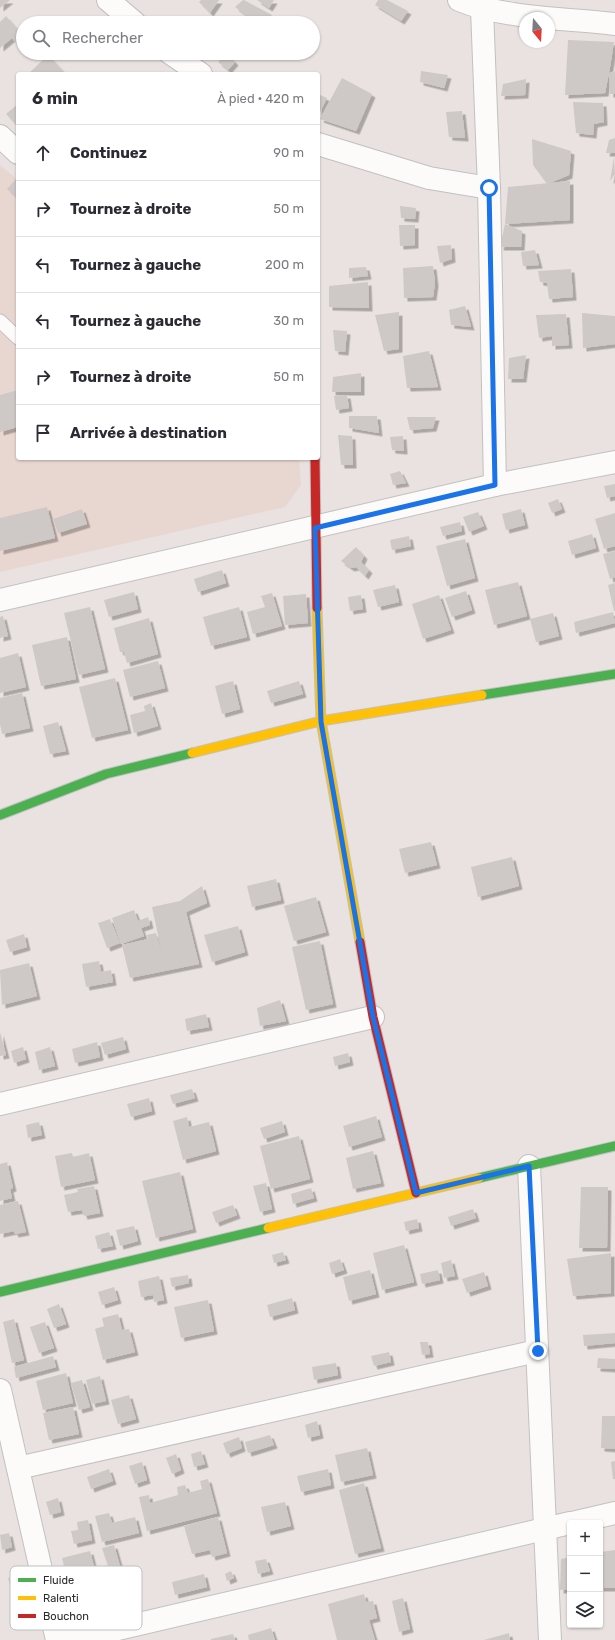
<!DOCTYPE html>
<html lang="fr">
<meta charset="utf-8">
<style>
:root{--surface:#fff;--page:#f2f2f3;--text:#2b2b33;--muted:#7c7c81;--line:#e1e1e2}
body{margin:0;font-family:Rubik,sans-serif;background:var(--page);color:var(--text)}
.controls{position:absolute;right:12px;bottom:12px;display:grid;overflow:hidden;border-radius:4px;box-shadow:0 1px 3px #0004}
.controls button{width:36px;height:36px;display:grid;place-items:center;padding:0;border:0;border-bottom:1px solid var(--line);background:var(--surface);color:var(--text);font:20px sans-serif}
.compass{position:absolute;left:519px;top:12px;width:36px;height:36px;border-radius:50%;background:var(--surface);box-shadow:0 1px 3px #0004;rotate:162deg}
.stop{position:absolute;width:12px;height:12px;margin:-9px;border:3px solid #1a73e8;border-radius:50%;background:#fff}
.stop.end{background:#1a73e8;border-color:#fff;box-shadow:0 1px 4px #0008}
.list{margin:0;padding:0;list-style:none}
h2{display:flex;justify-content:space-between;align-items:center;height:52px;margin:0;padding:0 16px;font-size:17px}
h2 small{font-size:13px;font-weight:400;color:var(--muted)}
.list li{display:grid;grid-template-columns:26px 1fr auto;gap:12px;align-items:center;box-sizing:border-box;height:56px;padding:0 16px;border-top:1px solid var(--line)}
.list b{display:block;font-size:15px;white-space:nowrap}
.list em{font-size:13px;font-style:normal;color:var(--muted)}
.icon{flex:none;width:22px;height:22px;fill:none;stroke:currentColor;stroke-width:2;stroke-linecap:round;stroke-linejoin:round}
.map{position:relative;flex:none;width:615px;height:1640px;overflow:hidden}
.search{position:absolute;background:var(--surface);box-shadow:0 1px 3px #0004;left:16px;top:16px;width:304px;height:44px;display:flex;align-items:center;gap:10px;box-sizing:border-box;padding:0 14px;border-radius:22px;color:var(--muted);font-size:15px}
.panel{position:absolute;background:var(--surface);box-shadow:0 1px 3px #0004;left:16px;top:72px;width:304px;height:388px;border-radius:4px}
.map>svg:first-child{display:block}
.education{fill:#e8d7d1}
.building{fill:#cec9c7;filter:url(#shadow)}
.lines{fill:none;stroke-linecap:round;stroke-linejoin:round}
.lane-casing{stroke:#c2c1c2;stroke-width:15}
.street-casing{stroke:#c2c1c2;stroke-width:24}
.fast-casing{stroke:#c2c1c2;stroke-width:11}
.slow-casing{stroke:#c2c1c2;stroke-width:11}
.jam-casing{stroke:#c2c1c2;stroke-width:11}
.lane{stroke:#fcfbfa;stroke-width:13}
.street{stroke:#fcfbfa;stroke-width:22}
.fast{stroke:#4caf50;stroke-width:9}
.slow{stroke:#ffc107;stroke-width:9}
.jam{stroke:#c62828;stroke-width:9}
.route{stroke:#1a73e8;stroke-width:5}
.key{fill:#fff;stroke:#bfbfbf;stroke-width:1}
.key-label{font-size:11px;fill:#2b2b2b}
</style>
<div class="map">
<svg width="615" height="1640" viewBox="0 0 615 1640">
<defs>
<filter id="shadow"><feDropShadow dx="3.5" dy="3.5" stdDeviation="0" flood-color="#0004"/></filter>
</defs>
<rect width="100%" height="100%" fill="#e9e2e0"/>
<polygon class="education" points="0,165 18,180 18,458 299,458 301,485 285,507 0,572"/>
<g class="building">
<polygon points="0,0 10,0 0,8"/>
<polygon points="201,0 219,0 210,13 199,2"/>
<polygon points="243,0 244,0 272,15 265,23 256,23 235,7"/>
<polygon points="257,0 274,0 269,8"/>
<polygon points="378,0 387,0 408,11 401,21 375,5"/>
<polygon points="6,16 23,36 23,39 17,44 12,38 0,48 0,22"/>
<polygon points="568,40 614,42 609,73 615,71 615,94 610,94 609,73 605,93 565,95"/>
<polygon points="227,54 235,62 228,70 218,62"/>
<polygon points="48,55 66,74 28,74"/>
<polygon points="421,71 448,75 444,88 420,82"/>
<polygon points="342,78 372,94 356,131 320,119"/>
<polygon points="526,79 525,95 501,96 503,84"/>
<polygon points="318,94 327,98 318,116"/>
<polygon points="573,102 603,103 604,122 594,124 593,135 576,133"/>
<polygon points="18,104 18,127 6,114"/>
<polygon points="462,111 465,138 449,137 446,112"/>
<polygon points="615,138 615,153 606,153 609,140"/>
<polygon points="532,139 571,151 569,175 547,184 533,165"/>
<polygon points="614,157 615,174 610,181"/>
<polygon points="16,179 18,181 18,199 7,189"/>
<polygon points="570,181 570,220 505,224 508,187"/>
<polygon points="400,206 416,208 415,219 401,218"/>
<polygon points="505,224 522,231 521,247 500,247"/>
<polygon points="399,225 415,225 415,245 400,246"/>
<polygon points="451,245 452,259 440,263 437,246"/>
<polygon points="535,250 539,265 523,266 521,252"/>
<polygon points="433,266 435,283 433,297 404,298 403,268"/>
<polygon points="366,267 368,276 349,278 349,268"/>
<polygon points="571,269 573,297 549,299 547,283 540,282 538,271"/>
<polygon points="368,282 369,308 329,307 329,286"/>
<polygon points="465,306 471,327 451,325 449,310"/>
<polygon points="399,312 399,349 384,351 375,315"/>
<polygon points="582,313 615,316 615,344 583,348"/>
<polygon points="566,314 569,345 552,346 552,336 539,338 536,315"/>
<polygon points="333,330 347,331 345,352 335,351"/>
<polygon points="429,351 438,387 407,388 403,356"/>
<polygon points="526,355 523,379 508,379 509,358"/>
<polygon points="361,373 361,392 332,392 333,377"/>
<polygon points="18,390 18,427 0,432 0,395"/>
<polygon points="347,395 349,408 336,410 334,396"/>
<polygon points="349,416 377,416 379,433 349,428"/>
<polygon points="407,417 436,417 433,428 410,430"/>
<polygon points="338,435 352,436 353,465 341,465"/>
<polygon points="403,436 404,451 392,450 390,437"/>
<polygon points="400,471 406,483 393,485 390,474"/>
<polygon points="615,484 615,496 607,498 604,486"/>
<polygon points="558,499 562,509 552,513 548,503"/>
<polygon points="47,507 55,538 0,551 0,518"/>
<polygon points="82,509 87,524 58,533 53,519"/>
<polygon points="521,509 525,525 506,530 502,514"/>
<polygon points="478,512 484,526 469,532 463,517"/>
<polygon points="615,513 615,546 604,549 595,519"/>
<polygon points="460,522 462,531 443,536 440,527"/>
<polygon points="592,534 596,548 572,555 568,541"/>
<polygon points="409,536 411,546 392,550 390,540"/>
<polygon points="465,539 475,578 447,586 436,546"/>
<polygon points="356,547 364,556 361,562 369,570 365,576 356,567 351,568 341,561"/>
<polygon points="615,551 615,577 610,579 603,554"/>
<polygon points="222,570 226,583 198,592 194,579"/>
<polygon points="518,582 527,616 494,625 485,590"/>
<polygon points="615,583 615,611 614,611 608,585"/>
<polygon points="395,585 399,602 378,607 373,590"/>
<polygon points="466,591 472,610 452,617 445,598"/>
<polygon points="134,592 138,609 109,617 104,600"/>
<polygon points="272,593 282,626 253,634 247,612 265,607 261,596"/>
<polygon points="306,594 308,623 285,625 283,596"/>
<polygon points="361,595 363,609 350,611 348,597"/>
<polygon points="439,595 451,630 423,639 412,604"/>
<polygon points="90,607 105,669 79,675 64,613"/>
<polygon points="239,607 247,637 211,646 203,617"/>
<polygon points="613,612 615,623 576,633 574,622"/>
<polygon points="553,613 559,636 536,642 530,619"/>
<polygon points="3,616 8,636 0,638 0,617"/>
<polygon points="149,618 158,654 127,663 124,652 120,652 114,628"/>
<polygon points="67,637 76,679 41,686 32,645"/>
<polygon points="18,653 26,687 0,693 0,658"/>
<polygon points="158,661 165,688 130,697 123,670"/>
<polygon points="115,678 128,730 92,738 79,687"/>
<polygon points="233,681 240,709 222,714 215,686"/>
<polygon points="299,681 303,694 271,703 267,691"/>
<polygon points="22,693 30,728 2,734 0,724 0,698"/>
<polygon points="151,703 158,726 134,733 130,715 145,711 144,706"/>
<polygon points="58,722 66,751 50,754 43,726"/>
<polygon points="431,842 437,865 405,873 399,849"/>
<polygon points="512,857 519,886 478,897 471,867"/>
<polygon points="276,879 281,900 252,907 247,886"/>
<polygon points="202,886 207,903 186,912 199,964 130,978 122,945 148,939 147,935 156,933 162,954 152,907 180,901"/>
<polygon points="316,897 326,932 294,941 284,906"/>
<polygon points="134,910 138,921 148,917 150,925 141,928 144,936 121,944 112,918"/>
<polygon points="110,919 120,943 107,948 98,923"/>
<polygon points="238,926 245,952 212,962 204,935"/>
<polygon points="24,934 27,947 10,952 6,940"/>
<polygon points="320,941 333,1004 306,1010 292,947"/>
<polygon points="99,961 101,972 111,970 113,982 86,987 82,964"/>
<polygon points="29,963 37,996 2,1005 0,970"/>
<polygon points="280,1000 286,1021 260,1026 257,1008"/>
<polygon points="206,1014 209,1027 187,1031 185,1019"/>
<polygon points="0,1032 6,1055 0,1056"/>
<polygon points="123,1037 126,1049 105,1055 101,1043"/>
<polygon points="97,1042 100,1057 75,1063 72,1049"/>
<polygon points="23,1047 26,1059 14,1063 11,1051"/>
<polygon points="50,1047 55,1066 39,1070 35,1052"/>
<polygon points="348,1053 350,1062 335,1066 333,1057"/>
<polygon points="192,1089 195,1098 173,1104 170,1095"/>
<polygon points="149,1098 152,1111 131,1117 127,1104"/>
<polygon points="376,1116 382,1137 349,1147 343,1126"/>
<polygon points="187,1117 189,1127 209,1122 216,1151 183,1160 173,1121"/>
<polygon points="282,1121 285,1132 264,1139 260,1128"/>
<polygon points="39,1122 42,1135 28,1138 26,1125"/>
<polygon points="299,1136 310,1179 271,1189 260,1146"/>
<polygon points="373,1151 381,1183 353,1189 346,1158"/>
<polygon points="72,1153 73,1157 89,1153 95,1180 61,1187 55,1156"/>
<polygon points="7,1162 13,1188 10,1189 12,1198 0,1201 0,1164"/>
<polygon points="180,1172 193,1229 156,1238 142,1181"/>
<polygon points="266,1183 272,1209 260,1212 253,1186"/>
<polygon points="94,1186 100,1213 84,1216 82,1210 68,1212 64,1195 78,1192 77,1189"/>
<polygon points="581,1187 608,1187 607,1248 579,1248"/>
<polygon points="311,1188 314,1198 293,1204 291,1194"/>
<polygon points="18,1201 26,1232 15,1234 14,1231 0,1234 0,1205"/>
<polygon points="233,1205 237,1215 216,1223 212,1212"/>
<polygon points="473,1209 476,1218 451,1226 448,1217"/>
<polygon points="417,1219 419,1228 406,1231 404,1222"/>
<polygon points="134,1226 138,1241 120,1246 116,1230"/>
<polygon points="109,1232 113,1246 98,1249 95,1236"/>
<polygon points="404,1245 414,1282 382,1290 373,1253"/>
<polygon points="283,1252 286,1260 274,1263 272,1255"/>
<polygon points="611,1253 611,1293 573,1296 567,1259"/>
<polygon points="340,1259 344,1270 332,1274 329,1263"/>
<polygon points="451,1260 455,1276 444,1278 441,1263"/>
<polygon points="370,1270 376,1294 349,1301 343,1277"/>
<polygon points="438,1270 440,1280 422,1284 420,1274"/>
<polygon points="484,1272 488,1286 467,1293 462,1279"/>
<polygon points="188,1275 189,1283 172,1287 170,1278"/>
<polygon points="159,1276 164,1300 154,1302 153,1295 141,1297 138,1281"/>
<polygon points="114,1287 118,1300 102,1305 98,1292"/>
<polygon points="292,1298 295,1310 270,1317 267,1305"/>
<polygon points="208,1300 214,1331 181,1338 174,1307"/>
<polygon points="59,1304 66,1324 54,1328 47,1309"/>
<polygon points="118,1314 122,1330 129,1329 135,1352 103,1360 95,1329 104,1326 102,1318"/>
<polygon points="14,1319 24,1360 12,1363 3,1322"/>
<polygon points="45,1322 54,1348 39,1353 30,1327"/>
<polygon points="615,1333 615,1343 584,1346 583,1335"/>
<polygon points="420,1342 428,1342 430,1354 422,1355"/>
<polygon points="389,1352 391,1362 374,1366 371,1356"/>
<polygon points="53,1356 56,1367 16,1378 14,1367"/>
<polygon points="598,1358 615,1359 615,1369 597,1368"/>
<polygon points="336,1363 338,1375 314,1380 312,1367"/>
<polygon points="66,1373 73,1403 43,1410 36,1381"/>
<polygon points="100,1376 106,1401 92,1404 86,1380"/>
<polygon points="82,1380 90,1407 79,1410 71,1383"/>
<polygon points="129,1395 136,1419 118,1424 111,1400"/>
<polygon points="73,1407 79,1434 49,1440 43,1413"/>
<polygon points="602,1416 615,1416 615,1449 601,1448"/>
<polygon points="317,1421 320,1435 308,1438 305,1425"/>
<polygon points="270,1435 274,1445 248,1453 245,1442"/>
<polygon points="239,1437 242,1448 227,1454 223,1443"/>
<polygon points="367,1448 373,1475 341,1482 335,1455"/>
<polygon points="201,1451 205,1464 194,1467 191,1454"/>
<polygon points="176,1454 181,1470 172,1474 166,1458"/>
<polygon points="615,1461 615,1479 613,1479 611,1462"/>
<polygon points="142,1462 147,1480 135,1484 129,1466"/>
<polygon points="109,1469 113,1481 91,1489 87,1477"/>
<polygon points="328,1469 331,1485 301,1492 297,1476"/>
<polygon points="208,1479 217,1513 147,1531 139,1497 149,1495 150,1503 178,1495 177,1487 185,1485 188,1493 202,1489 200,1481"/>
<polygon points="364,1483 381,1548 355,1554 339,1490"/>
<polygon points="58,1498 61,1512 50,1515 46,1502"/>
<polygon points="285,1502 291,1526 267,1532 261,1507"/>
<polygon points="109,1513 112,1523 135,1517 139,1533 102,1542 95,1516"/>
<polygon points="218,1517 227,1553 212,1557 210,1550 192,1554 184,1526"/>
<polygon points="88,1520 92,1540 74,1544 71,1531 78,1530 77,1522"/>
<polygon points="9,1533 12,1547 2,1550 0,1535"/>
<polygon points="114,1545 120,1566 109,1569 102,1548"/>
<polygon points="615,1550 615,1588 600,1588 600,1552"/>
<polygon points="90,1551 102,1599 74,1606 62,1558"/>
<polygon points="570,1557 570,1589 560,1590 561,1559"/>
<polygon points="266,1559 270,1571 258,1574 255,1561"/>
<polygon points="231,1571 234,1578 227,1581 225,1574"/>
<polygon points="204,1574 207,1587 175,1595 172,1582"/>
<polygon points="20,1575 23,1586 11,1589 8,1578"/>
<polygon points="364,1594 366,1602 373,1601 377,1618 369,1620 375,1640 337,1640 328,1604"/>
<polygon points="403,1598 410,1629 399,1632 392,1601"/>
<polygon points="271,1628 275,1640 249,1640 248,1635"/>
<polygon points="509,1633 510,1640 484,1640"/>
<polygon points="233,1634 235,1640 211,1640 211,1639"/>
</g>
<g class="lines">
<g class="lane-casing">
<polyline id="lane" points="0,321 18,338"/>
</g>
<g class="street-casing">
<g id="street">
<polyline points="108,0 135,23"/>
<path d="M459,0C505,19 566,18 615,24"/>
<polyline points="482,9 489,188 495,485"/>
<polyline points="170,53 201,74"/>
<polyline points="0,136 18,153"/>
<polyline points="318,144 429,178 489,188"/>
<polyline points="0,600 495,485 615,462"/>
<polyline points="0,1104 373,1017"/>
<polyline points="529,1166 550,1640"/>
<polyline points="0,1390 57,1640"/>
<polyline points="18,1468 537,1351"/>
<polyline points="572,1523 615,1513"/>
<polyline points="71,1640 570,1523"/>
</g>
</g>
<g class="fast-casing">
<g id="fast">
<polyline points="482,695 615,674"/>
<polyline points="0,815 106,774 192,753"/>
<polyline points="479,1178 615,1146"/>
<polyline points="0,1292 268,1228"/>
</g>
</g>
<g class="slow-casing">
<g id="slow">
<polyline points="317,608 321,721 360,942"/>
<polyline points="192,753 321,721 482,695"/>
<polyline points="268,1228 479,1178"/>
</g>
</g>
<g class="jam-casing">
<g id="jam">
<polyline points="315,458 317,608"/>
<polyline points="360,942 373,1017 416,1193"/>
</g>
</g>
<use href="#lane" class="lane"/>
<use href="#street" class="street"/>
<use href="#fast" class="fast"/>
<use href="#slow" class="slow"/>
<use href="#jam" class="jam"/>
</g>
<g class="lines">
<polyline class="route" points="489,188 495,485 315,528 321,722 373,1017 416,1193 529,1166 538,1351"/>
</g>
<rect x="10" y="1566" width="132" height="64" rx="6" class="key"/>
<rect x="18" y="1578" width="18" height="4" fill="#4caf50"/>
<rect x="18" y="1596" width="18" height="4" fill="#ffc107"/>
<rect x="18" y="1614" width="18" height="4" fill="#c62828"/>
<g class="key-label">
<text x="43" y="1584">Fluide</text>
<text x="43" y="1602">Ralenti</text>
<text x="43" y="1620">Bouchon</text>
</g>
</svg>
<div class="controls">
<button>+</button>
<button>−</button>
<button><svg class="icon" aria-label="layers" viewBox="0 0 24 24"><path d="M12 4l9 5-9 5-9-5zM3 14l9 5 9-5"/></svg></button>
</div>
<svg class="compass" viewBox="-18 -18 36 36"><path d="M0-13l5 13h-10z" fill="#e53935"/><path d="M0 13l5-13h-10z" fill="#7c7c81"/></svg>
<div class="stop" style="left:489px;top:188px"></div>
<div class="stop end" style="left:538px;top:1351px"></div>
<div class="search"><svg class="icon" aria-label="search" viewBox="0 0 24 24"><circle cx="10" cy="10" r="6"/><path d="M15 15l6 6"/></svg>Rechercher</div>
<section class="panel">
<h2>6 min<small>À pied · 420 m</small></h2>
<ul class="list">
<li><svg class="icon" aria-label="ahead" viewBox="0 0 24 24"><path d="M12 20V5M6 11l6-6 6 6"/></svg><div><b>Continuez</b></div><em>90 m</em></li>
<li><svg class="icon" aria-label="right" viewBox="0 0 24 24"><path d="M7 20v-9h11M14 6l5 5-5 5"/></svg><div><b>Tournez à droite</b></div><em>50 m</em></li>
<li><svg class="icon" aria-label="left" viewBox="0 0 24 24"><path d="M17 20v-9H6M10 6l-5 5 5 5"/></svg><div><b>Tournez à gauche</b></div><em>200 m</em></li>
<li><svg class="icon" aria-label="left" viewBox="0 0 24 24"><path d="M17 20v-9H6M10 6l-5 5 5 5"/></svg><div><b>Tournez à gauche</b></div><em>30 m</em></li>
<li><svg class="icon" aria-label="right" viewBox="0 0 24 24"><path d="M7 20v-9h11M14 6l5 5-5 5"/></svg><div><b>Tournez à droite</b></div><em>50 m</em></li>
<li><svg class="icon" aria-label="arrive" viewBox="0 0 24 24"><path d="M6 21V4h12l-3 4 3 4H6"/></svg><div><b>Arrivée à destination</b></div></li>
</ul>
</section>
</div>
